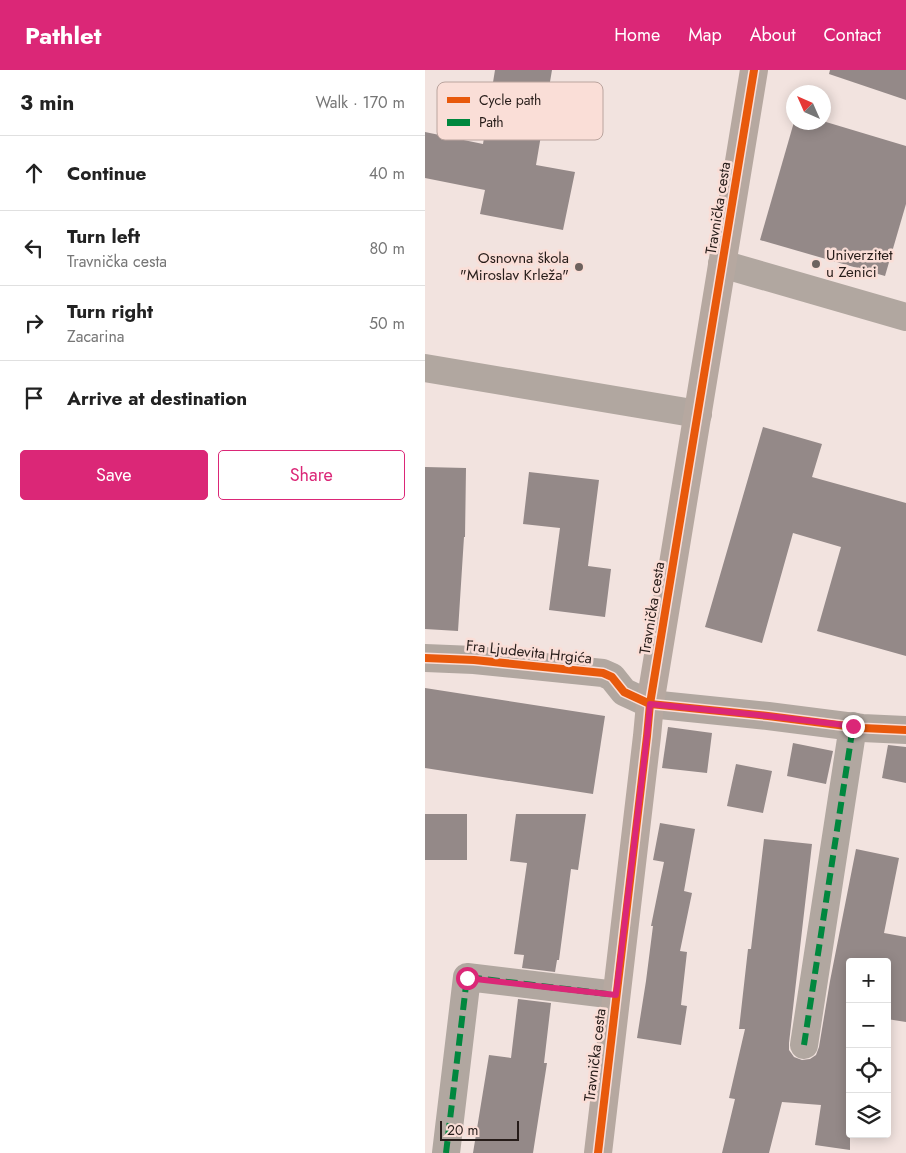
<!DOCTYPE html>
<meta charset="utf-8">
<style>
:root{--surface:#fff;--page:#f6f6f6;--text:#222;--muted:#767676;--line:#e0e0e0;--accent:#db2777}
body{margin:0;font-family:Jost,sans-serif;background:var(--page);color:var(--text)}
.controls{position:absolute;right:15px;bottom:15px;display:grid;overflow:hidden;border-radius:5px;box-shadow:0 2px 12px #0003}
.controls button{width:45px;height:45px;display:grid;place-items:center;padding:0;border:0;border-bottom:1px solid var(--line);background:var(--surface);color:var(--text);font:25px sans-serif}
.compass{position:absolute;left:361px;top:15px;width:45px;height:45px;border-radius:50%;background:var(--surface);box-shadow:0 2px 12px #0003;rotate:315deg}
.scale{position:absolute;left:15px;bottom:12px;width:79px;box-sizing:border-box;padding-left:5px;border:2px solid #261c19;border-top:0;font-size:14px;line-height:18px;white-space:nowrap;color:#261c19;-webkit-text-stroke:4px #faded7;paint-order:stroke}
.stop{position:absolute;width:15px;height:15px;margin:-11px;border:4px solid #db2777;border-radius:50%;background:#fff}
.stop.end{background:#db2777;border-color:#fff;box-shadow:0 1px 5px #0008}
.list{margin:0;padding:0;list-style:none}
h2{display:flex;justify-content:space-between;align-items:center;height:65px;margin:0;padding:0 20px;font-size:21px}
h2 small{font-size:16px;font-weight:400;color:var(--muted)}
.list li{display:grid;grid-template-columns:32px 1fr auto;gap:15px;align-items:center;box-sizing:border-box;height:75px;padding:0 20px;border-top:1px solid var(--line)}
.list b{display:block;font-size:19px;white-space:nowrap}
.list p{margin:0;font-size:16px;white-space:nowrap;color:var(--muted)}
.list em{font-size:16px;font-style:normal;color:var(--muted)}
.actions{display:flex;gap:10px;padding:15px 20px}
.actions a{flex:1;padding:11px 0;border:1px solid var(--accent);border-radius:5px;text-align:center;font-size:18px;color:var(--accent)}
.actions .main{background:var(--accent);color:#fff}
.icon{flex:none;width:28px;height:28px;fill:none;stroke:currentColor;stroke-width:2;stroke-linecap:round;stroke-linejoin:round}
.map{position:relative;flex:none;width:481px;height:1083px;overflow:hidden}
header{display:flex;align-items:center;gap:30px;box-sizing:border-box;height:70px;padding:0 25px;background:var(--accent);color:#fff}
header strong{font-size:24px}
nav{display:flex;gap:28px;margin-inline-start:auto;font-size:18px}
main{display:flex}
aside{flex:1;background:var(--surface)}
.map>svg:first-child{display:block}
.building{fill:#948988}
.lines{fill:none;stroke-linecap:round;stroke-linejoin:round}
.minor{stroke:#b1a7a0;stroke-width:28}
.major{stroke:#b6a8a0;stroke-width:28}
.quiet{stroke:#00873e;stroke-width:6;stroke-dasharray:12 6;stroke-linecap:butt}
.cycleway-casing{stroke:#faded7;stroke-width:11}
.cycleway{stroke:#e8590c;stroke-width:8}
.route{stroke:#db2777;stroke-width:6}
.poi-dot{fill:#6d625e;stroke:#faded7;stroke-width:2}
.labels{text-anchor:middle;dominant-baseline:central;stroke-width:5;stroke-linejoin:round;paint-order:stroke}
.street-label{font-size:15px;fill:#261c19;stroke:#faded7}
.poi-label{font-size:15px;fill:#261c19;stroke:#faded7;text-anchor:start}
.key{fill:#faded7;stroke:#baa49e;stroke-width:1}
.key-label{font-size:14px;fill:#261c19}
</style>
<header>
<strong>Pathlet</strong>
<nav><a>Home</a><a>Map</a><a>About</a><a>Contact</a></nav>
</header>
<main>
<aside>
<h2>3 min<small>Walk · 170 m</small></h2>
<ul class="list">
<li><svg class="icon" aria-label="ahead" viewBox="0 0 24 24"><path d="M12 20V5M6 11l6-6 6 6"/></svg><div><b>Continue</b></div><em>40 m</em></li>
<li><svg class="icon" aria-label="left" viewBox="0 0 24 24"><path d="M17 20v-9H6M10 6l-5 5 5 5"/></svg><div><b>Turn left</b><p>Travnička cesta</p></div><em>80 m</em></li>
<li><svg class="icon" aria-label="right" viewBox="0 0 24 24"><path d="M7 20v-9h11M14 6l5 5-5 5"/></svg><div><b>Turn right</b><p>Zacarina</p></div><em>50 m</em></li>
<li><svg class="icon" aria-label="arrive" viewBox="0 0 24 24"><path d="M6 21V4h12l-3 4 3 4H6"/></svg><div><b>Arrive at destination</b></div></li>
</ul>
<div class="actions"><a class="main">Save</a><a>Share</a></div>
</aside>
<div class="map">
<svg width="481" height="1083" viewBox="0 0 481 1083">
<rect width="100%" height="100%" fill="#f2e3df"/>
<g class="building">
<polygon points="70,0 127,0 111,95 150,102 138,160 55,144 60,120 0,108 0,62 58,74"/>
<polygon points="405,0 481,0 481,30 404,4"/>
<polygon points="369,52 401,52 481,76 481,134 460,206 335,170"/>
<polygon points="338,357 397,374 387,407 481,433 481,586 392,561 416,477 368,463 337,573 280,557"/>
<polygon points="0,397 41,398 40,467 39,467 33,561 0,559"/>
<polygon points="104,402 174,410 163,496 186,499 180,547 124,540 135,458 98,454"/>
<polygon points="0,618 180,646 168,724 0,698"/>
<polygon points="243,657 287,663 282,703 237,698"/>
<polygon points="368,673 408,681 401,714 362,706"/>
<polygon points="463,675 481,677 481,713 457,708"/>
<polygon points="311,694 347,701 338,743 302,736"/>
<rect x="0" y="744" width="42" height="46"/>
<polygon points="91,744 161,744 153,800 146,799 134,890 132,890 130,902 97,898 99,885 89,884 102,793 85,791"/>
<polygon points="235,753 270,759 259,821 267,823 255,881 262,882 256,935 262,936 256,975 212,968 221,911 228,856 226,856 239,792 228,790"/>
<polygon points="339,769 387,774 364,973 364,980 369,987 377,990 385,989 391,985 394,977 405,911 431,779 474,788 459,863 481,867 481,952 462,949 462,892 425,892 425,1080 390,1075 396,1035 357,1032 344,1083 297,1083 310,1029 304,1028 320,959 314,959 323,879 326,879"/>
<polygon points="93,929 126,933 119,993 122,993 108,1083 48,1083 64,985 86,988"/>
</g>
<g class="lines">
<g class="minor">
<polyline points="297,194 481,247"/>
<polyline points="0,298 273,344"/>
<polyline points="0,588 49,590 178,603 187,607 199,622 225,634 343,646 437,658 481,660"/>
<polyline points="379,975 428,656"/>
<polyline points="21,1083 42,907 191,925"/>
</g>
<polyline class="major" points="173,1083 222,666 225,634 329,0"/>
<g class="quiet">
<polyline points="379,975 428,656"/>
<polyline points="21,1083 42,907 191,925"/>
</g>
<g class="cycleway-casing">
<g id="cycleway">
<polyline points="0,588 49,590 178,603 187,607 199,622 225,634 343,646 437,658 481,660"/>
<polyline points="173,1083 222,666 225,634 329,0"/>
</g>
</g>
<use href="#cycleway" class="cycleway"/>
</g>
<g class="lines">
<polyline class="route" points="42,908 191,925 222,666 225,634 343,646 428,656"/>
</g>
<g class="poi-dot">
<circle cx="391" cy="194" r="5"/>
<circle cx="154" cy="197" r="5"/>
</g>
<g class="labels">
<g class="street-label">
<text transform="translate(293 138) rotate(-81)">Travnička cesta</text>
<text transform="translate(227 538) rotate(-81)">Travnička cesta</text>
<text transform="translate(104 582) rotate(6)">Fra Ljudevita Hrgića</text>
<text transform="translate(170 985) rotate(-83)">Travnička cesta</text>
</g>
<g class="poi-label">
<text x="401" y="185">Univerzitet<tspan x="401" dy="17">u Zenici</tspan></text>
<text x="144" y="188" text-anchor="end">Osnovna škola<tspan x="144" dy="17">"Miroslav Krleža"</tspan></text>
</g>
</g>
<rect x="12" y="12" width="166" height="58" rx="8" class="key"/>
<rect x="22" y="27" width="23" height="6" fill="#e8590c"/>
<rect x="22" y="49" width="23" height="7" fill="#00873e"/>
<g class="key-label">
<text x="54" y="35">Cycle path</text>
<text x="54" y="57">Path</text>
</g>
</svg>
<div class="controls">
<button>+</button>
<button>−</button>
<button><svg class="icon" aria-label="locate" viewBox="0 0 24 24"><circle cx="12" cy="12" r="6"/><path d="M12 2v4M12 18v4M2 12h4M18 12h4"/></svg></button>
<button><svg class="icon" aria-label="layers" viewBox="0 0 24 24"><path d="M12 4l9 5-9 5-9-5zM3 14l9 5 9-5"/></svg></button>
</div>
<svg class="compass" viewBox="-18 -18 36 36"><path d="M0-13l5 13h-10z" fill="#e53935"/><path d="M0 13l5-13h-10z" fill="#767676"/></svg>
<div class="scale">20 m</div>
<div class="stop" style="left:42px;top:908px"></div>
<div class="stop end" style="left:428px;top:656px"></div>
</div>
</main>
